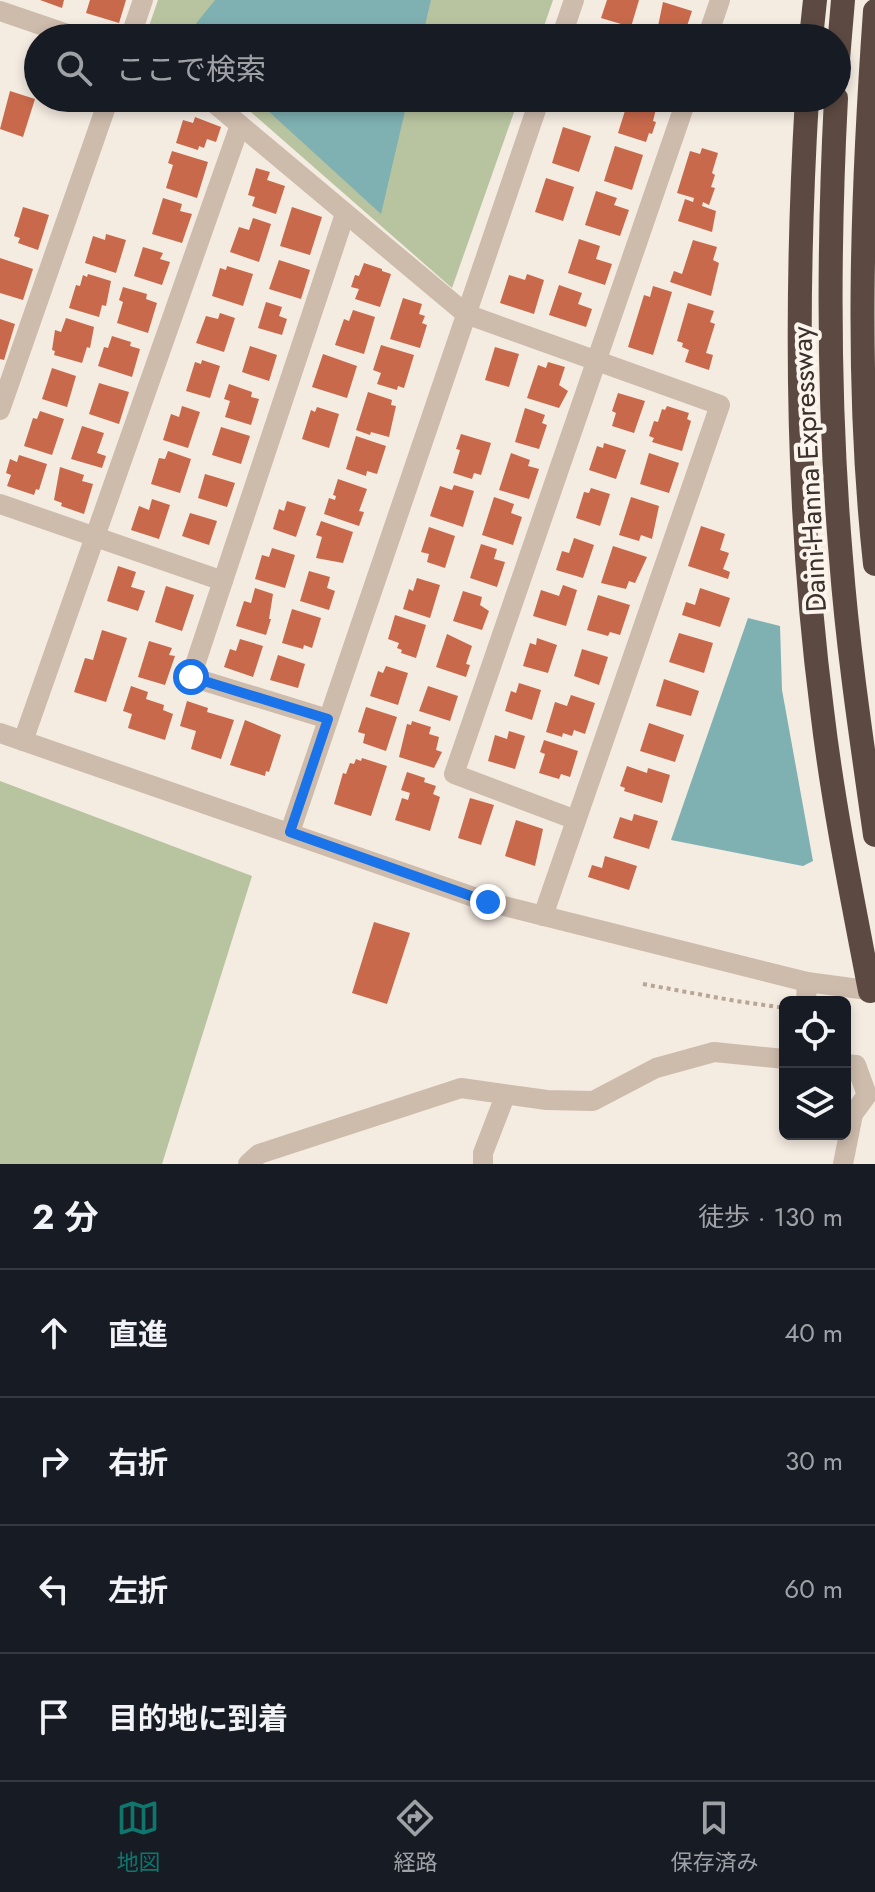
<!DOCTYPE html>
<html lang="ja">
<meta charset="utf-8">
<style>
:root{--surface:#171b24;--page:#20242c;--text:#f1f3f6;--muted:#9ea1a6;--line:#363941;--accent:#0f766e}
body{margin:0;font-family:Jost,"Noto Sans JP",sans-serif;background:var(--page);color:var(--text)}
.controls{position:absolute;right:24px;bottom:24px;display:grid;overflow:hidden;border-radius:12px;box-shadow:0 4px 12px #0003}
.controls button{width:72px;height:72px;display:grid;place-items:center;padding:0;border:0;border-bottom:2px solid var(--line);background:var(--surface);color:var(--text);font:40px sans-serif}
.stop{position:absolute;width:24px;height:24px;margin:-18px;border:6px solid #1a73e8;border-radius:50%;background:#fff}
.stop.end{background:#1a73e8;border-color:#fff;box-shadow:0 2px 8px #0008}
.list{margin:0;padding:0;list-style:none}
h2{display:flex;justify-content:space-between;align-items:center;height:104px;margin:0;padding:0 32px;font-size:34px}
h2 small{font-size:26px;font-weight:400;color:var(--muted)}
.list li{display:grid;grid-template-columns:52px 1fr auto;gap:24px;align-items:center;box-sizing:border-box;height:128px;padding:0 32px;border-top:2px solid var(--line)}
.list b{display:block;font-size:30px;white-space:nowrap}
.list em{font-size:26px;font-style:normal;color:var(--muted)}
.icon{flex:none;width:44px;height:44px;fill:none;stroke:currentColor;stroke-width:2;stroke-linecap:round;stroke-linejoin:round}
.map{position:relative;flex:none;width:875px;height:1164px;overflow:hidden}
.search{position:absolute;background:var(--surface);box-shadow:0 4px 12px #0003;left:24px;right:24px;top:24px;height:88px;display:flex;align-items:center;gap:20px;box-sizing:border-box;padding:0 28px;border-radius:44px;color:var(--muted);font-size:30px}
.sheet{height:616px;background:var(--surface)}
nav{display:flex;justify-content:space-around;align-items:center;box-sizing:border-box;height:112px;border-top:2px solid var(--line);background:var(--surface);font-size:22px;color:var(--muted)}
nav a{display:grid;justify-items:center;gap:4px}
nav .on{color:var(--accent)}
.map>svg:first-child{display:block}
.green{fill:#b8c4a0}
.water{fill:#7fb0b2}
.building{fill:#c8694b}
.lines{fill:none;stroke-linecap:round;stroke-linejoin:round}
.path{stroke:#b9a596;stroke-width:4;stroke-dasharray:4 4;stroke-linecap:butt}
.minor{stroke:#cdbbac;stroke-width:20}
.tertiary{stroke:#cdbbac;stroke-width:20}
.motorway{stroke:#5c4a42;stroke-width:24}
.route{stroke:#1a73e8;stroke-width:10}
.labels{text-anchor:middle;dominant-baseline:central;stroke-width:8;stroke-linejoin:round;paint-order:stroke}
.street-label{font-size:28px;fill:#3b302b;stroke:#fbf5ee}
</style>
<div class="map">
<svg width="875" height="1164" viewBox="0 0 875 1164">
<rect width="100%" height="100%" fill="#f4ebe1"/>
<g class="green">
<polygon points="158,0 553,0 540,38 145,38"/>
<polygon points="235,98 519,98 452,288"/>
<polygon points="0,781 252,876 162,1164 0,1164"/>
</g>
<g class="water">
<polygon points="215,0 431,0 422,38 188,38 186,36"/>
<polygon points="254,98 408,98 381,214"/>
<polygon points="748,618 780,626 782,690 813,861 803,866 671,840"/>
</g>
<g class="building">
<polygon points="40,0 64,0 62,8"/>
<polygon points="90,0 126,0 119,23 86,13"/>
<polygon points="607,0 639,0 631,27 601,18"/>
<polygon points="663,2 692,11 683,38 656,36"/>
<polygon points="591,27 624,37 624,38 588,38"/>
<polygon points="10,91 35,99 23,137 0,129"/>
<polygon points="629,98 646,101 644,105 656,109 653,121 656,122 652,134 649,133 646,142 618,133"/>
<polygon points="195,117 221,127 216,142 207,139 204,148 199,146 198,150 176,143 183,120 193,123"/>
<polygon points="563,127 591,136 579,172 552,163"/>
<polygon points="615,146 643,155 632,190 604,181"/>
<polygon points="702,148 718,153 712,173 715,175 711,187 715,188 709,205 703,202 702,206 716,211 712,232 678,221 685,199 693,202 694,198 677,193 690,151 700,154"/>
<polygon points="172,151 208,162 197,198 166,188 173,165 168,163"/>
<polygon points="256,168 270,172 267,180 285,186 276,214 252,206 255,197 248,195"/>
<polygon points="546,178 574,187 563,221 535,212"/>
<polygon points="596,191 617,198 614,205 629,210 620,236 585,225"/>
<polygon points="163,198 182,204 180,211 192,214 182,243 152,234"/>
<polygon points="23,207 49,215 38,250 18,243 20,238 14,236"/>
<polygon points="292,207 322,217 310,255 280,246"/>
<polygon points="253,218 271,224 259,262 230,252 239,227 249,230"/>
<polygon points="106,234 126,240 116,273 85,263 93,236 105,240"/>
<polygon points="579,239 600,246 596,259 612,264 605,285 568,273"/>
<polygon points="693,240 717,247 713,260 719,263 711,296 670,282 674,271 682,274"/>
<polygon points="143,247 163,253 160,259 170,262 162,285 134,276"/>
<polygon points="0,258 33,269 23,300 0,293"/>
<polygon points="279,260 310,270 301,299 269,289"/>
<polygon points="364,263 382,269 382,271 391,274 380,307 355,299 359,289 351,287 355,275 359,276"/>
<polygon points="227,266 253,274 243,306 212,296 220,268 226,270"/>
<polygon points="88,274 111,281 106,306 102,305 99,317 69,308 76,285 80,286 83,275 87,277"/>
<polygon points="527,274 544,280 534,314 500,303 509,275 525,280"/>
<polygon points="559,285 582,293 578,304 592,309 586,327 549,315"/>
<polygon points="653,286 672,292 653,355 628,347 644,295 650,297"/>
<polygon points="123,287 147,294 146,299 157,303 148,333 117,323 123,302 119,300"/>
<polygon points="403,298 422,304 419,314 425,316 422,323 427,325 420,348 390,339"/>
<polygon points="266,302 282,307 279,316 287,319 282,335 258,328"/>
<polygon points="688,303 714,311 710,322 715,324 706,353 713,355 709,370 685,362 689,350 682,347 683,343 677,341"/>
<polygon points="353,310 375,317 364,354 335,345 344,319 349,321"/>
<polygon points="220,313 235,318 224,352 196,343 206,316 218,319"/>
<polygon points="66,318 94,327 90,348 87,347 82,363 54,355 55,351 52,350 55,330 61,332"/>
<polygon points="0,319 15,324 4,360 0,359"/>
<polygon points="112,336 131,342 130,346 140,349 132,377 98,366 104,347 108,348"/>
<polygon points="381,345 414,355 404,388 398,386 397,390 377,384 381,373 373,370"/>
<polygon points="250,346 277,355 269,381 242,372"/>
<polygon points="495,347 519,354 509,387 485,380"/>
<polygon points="323,354 357,366 347,398 312,387"/>
<polygon points="202,360 220,366 210,398 186,391 195,362 201,364"/>
<polygon points="548,362 565,367 559,385 568,391 559,408 527,398 538,365 546,368"/>
<polygon points="52,368 76,376 67,407 42,399"/>
<polygon points="99,383 129,392 119,424 89,414"/>
<polygon points="229,384 252,392 251,397 259,399 251,425 225,417 230,401 224,399"/>
<polygon points="368,392 392,400 391,405 396,406 389,437 371,432 370,435 356,430"/>
<polygon points="618,393 645,401 634,433 612,426 616,413 612,411"/>
<polygon points="182,406 200,412 188,448 163,440 171,414 179,417"/>
<polygon points="667,406 689,413 687,419 691,421 682,451 652,442 654,438 649,436 654,421 658,422 662,409 665,410"/>
<polygon points="317,407 339,414 329,448 302,439 311,410 315,412"/>
<polygon points="525,408 545,415 542,423 547,425 539,449 515,442"/>
<polygon points="40,411 64,419 52,455 24,446 33,418 37,419"/>
<polygon points="82,426 104,433 97,453 106,456 102,468 71,459"/>
<polygon points="221,427 250,436 241,464 212,455"/>
<polygon points="461,434 491,443 481,475 474,473 472,479 453,473 460,450 456,449"/>
<polygon points="356,436 386,446 377,474 367,471 366,476 346,469"/>
<polygon points="604,443 626,450 616,479 589,470 597,446 603,448"/>
<polygon points="168,451 191,459 180,493 151,484 159,458 165,459"/>
<polygon points="511,453 530,460 528,466 539,469 529,499 499,490"/>
<polygon points="649,453 679,463 669,493 640,484"/>
<polygon points="19,455 47,464 39,490 36,489 34,495 7,486 11,475 6,473 10,459 17,462"/>
<polygon points="60,467 84,475 82,481 93,484 84,514 61,506 62,503 54,500"/>
<polygon points="205,474 235,483 227,507 198,498"/>
<polygon points="338,479 367,489 359,511 364,512 359,526 324,514 329,498 335,500 336,496 333,495"/>
<polygon points="454,485 474,491 463,527 430,516 440,486 452,490"/>
<polygon points="591,488 610,494 600,526 576,518 584,492 589,493"/>
<polygon points="494,497 514,504 511,513 522,517 513,545 482,535"/>
<polygon points="631,497 659,506 652,539 641,535 639,541 619,535"/>
<polygon points="152,499 170,505 159,539 131,530 139,506 149,510"/>
<polygon points="287,501 306,507 296,537 273,529 279,509 284,511"/>
<polygon points="190,513 217,521 209,545 182,536"/>
<polygon points="321,521 353,532 343,563 316,558 322,537 316,535"/>
<polygon points="701,526 725,534 720,550 729,553 723,569 730,572 728,579 688,566"/>
<polygon points="429,527 455,536 445,568 427,562 429,554 421,552"/>
<polygon points="574,538 594,545 583,578 556,570 562,551 569,553"/>
<polygon points="481,544 497,549 494,559 505,562 497,587 470,578"/>
<polygon points="613,546 647,557 635,583 629,581 626,589 601,583"/>
<polygon points="272,548 295,555 285,588 255,579 262,555 269,557"/>
<polygon points="118,566 136,572 131,587 145,591 138,611 107,601"/>
<polygon points="309,571 330,577 327,588 335,591 329,610 300,601"/>
<polygon points="417,578 440,585 430,618 403,609 409,589 413,591"/>
<polygon points="563,585 577,590 566,626 533,616 541,590 559,596"/>
<polygon points="166,586 194,595 182,631 155,622"/>
<polygon points="255,588 273,594 269,619 271,619 266,635 236,626 244,601 251,603"/>
<polygon points="700,588 730,598 720,627 682,615 686,602 695,605"/>
<polygon points="463,591 482,597 480,605 489,611 482,630 453,621"/>
<polygon points="598,595 630,605 620,635 610,632 608,636 587,630"/>
<polygon points="292,609 321,618 312,648 304,645 303,649 282,643"/>
<polygon points="395,615 426,625 416,658 401,653 402,650 397,648 399,643 388,639"/>
<polygon points="102,630 127,638 106,702 74,692 85,658 93,660"/>
<polygon points="679,633 713,643 704,673 669,662"/>
<polygon points="447,634 472,646 466,664 470,665 466,677 436,667"/>
<polygon points="537,638 557,645 548,673 523,666 530,643 536,645"/>
<polygon points="240,639 263,646 253,677 224,667 230,649 236,651"/>
<polygon points="149,641 172,648 169,655 175,656 165,685 138,677"/>
<polygon points="582,649 608,657 599,685 574,676"/>
<polygon points="278,655 305,664 298,688 270,680"/>
<polygon points="386,666 408,673 398,705 370,696 378,671 383,673"/>
<polygon points="664,679 699,691 691,716 656,706"/>
<polygon points="519,683 541,690 532,720 505,711 511,691 516,693"/>
<polygon points="131,686 148,692 146,699 164,705 163,710 173,714 165,740 128,728 132,714 123,711"/>
<polygon points="428,686 458,696 450,721 419,711"/>
<polygon points="571,695 595,703 585,734 574,730 572,736 563,733 562,737 546,732 555,702 567,706"/>
<polygon points="187,701 208,708 207,712 234,720 221,759 191,749 196,731 180,726"/>
<polygon points="366,707 397,717 386,751 363,743 365,734 358,732"/>
<polygon points="245,720 281,735 269,772 266,771 265,776 230,765"/>
<polygon points="412,721 431,727 429,734 439,737 436,750 442,752 434,768 399,757 407,724 411,725"/>
<polygon points="649,723 684,735 675,762 640,751"/>
<polygon points="509,731 525,736 515,769 488,761 495,735 507,739"/>
<polygon points="544,740 578,751 570,777 561,774 559,779 539,773 545,754 540,752"/>
<polygon points="362,758 387,766 371,816 334,804 343,773 346,774 350,763 354,764 356,759 361,761"/>
<polygon points="627,766 647,773 648,768 670,775 662,803 624,791 625,788 620,786"/>
<polygon points="407,772 425,778 424,782 436,786 433,794 440,797 430,831 395,820 402,798 408,800 410,793 401,790"/>
<polygon points="470,798 494,805 481,845 458,838"/>
<polygon points="634,814 658,821 649,849 613,838 620,817 632,821"/>
<polygon points="516,820 543,829 535,866 505,856"/>
<polygon points="605,856 637,866 629,890 588,877 592,865 602,868"/>
<polygon points="374,922 410,933 387,1004 352,993"/>
</g>
<g class="lines">
<polyline class="path" points="643,984 736,1001 785,1008"/>
<g class="minor">
<polyline points="0,11 79,38"/>
<polyline points="130,38 143,0"/>
<polyline points="561,38 574,0"/>
<polyline points="707,38 720,0"/>
<polyline points="208,98 466,314 720,405 543,916"/>
<polyline points="0,410 109,98"/>
<polyline points="0,504 223,581"/>
<polyline points="328,719 191,677 345,214"/>
<polyline points="23,741 240,125"/>
<polyline points="576,820 454,774 687,98"/>
<polyline points="290,832 540,98"/>
<polyline points="806,1002 807,982"/>
<polyline points="248,1164 259,1154 461,1088 547,1100 593,1101 656,1068 714,1052 785,1059"/>
<polyline points="483,1164 483,1153 505,1096"/>
<polyline points="843,1164 853,1114 867,1095 856,1065 845,1064"/>
</g>
<polyline class="tertiary" points="0,733 488,902 807,982 875,991"/>
<g class="motorway">
<path d="M875,11C862,195 855,381 875,564"/>
<polyline points="811,38 815,0"/>
<polyline points="837,71 843,0"/>
<path d="M807,98C795,301 796,508 822,710C833,804 852,897 870,991"/>
<path d="M836,98C828,252 828,405 841,558C848,651 862,743 875,835"/>
</g>
</g>
<g class="lines">
<polyline class="route" points="191,677 328,719 290,832 488,902"/>
</g>
<g class="labels">
<g class="street-label">
<text transform="translate(809 469) rotate(-93)">Daini-Hanna Expressway</text>
</g>
</g>
</svg>
<div class="controls">
<button><svg class="icon" aria-label="locate" viewBox="0 0 24 24"><circle cx="12" cy="12" r="6"/><path d="M12 2v4M12 18v4M2 12h4M18 12h4"/></svg></button>
<button><svg class="icon" aria-label="layers" viewBox="0 0 24 24"><path d="M12 4l9 5-9 5-9-5zM3 14l9 5 9-5"/></svg></button>
</div>
<div class="stop" style="left:191px;top:677px"></div>
<div class="stop end" style="left:488px;top:902px"></div>
<div class="search"><svg class="icon" aria-label="search" viewBox="0 0 24 24"><circle cx="10" cy="10" r="6"/><path d="M15 15l6 6"/></svg>ここで検索</div>
</div>
<section class="sheet">
<h2>2 分<small>徒歩 · 130 m</small></h2>
<ul class="list">
<li><svg class="icon" aria-label="ahead" viewBox="0 0 24 24"><path d="M12 20V5M6 11l6-6 6 6"/></svg><div><b>直進</b></div><em>40 m</em></li>
<li><svg class="icon" aria-label="right" viewBox="0 0 24 24"><path d="M7 20v-9h11M14 6l5 5-5 5"/></svg><div><b>右折</b></div><em>30 m</em></li>
<li><svg class="icon" aria-label="left" viewBox="0 0 24 24"><path d="M17 20v-9H6M10 6l-5 5 5 5"/></svg><div><b>左折</b></div><em>60 m</em></li>
<li><svg class="icon" aria-label="arrive" viewBox="0 0 24 24"><path d="M6 21V4h12l-3 4 3 4H6"/></svg><div><b>目的地に到着</b></div></li>
</ul>
</section>
<nav>
<a class="on"><svg class="icon" aria-label="map" viewBox="0 0 24 24"><path d="M3 6l6-2 6 2 6-2v14l-6 2-6-2-6 2zM9 4v14M15 6v14"/></svg>地図</a>
<a><svg class="icon" aria-label="directions" viewBox="0 0 24 24"><path d="M12 3l9 9-9 9-9-9zM9 14v-3h6M13 9l2 2-2 2"/></svg>経路</a>
<a><svg class="icon" aria-label="saved" viewBox="0 0 24 24"><path d="M7 4h10v16l-5-4-5 4z"/></svg>保存済み</a>
</nav>
